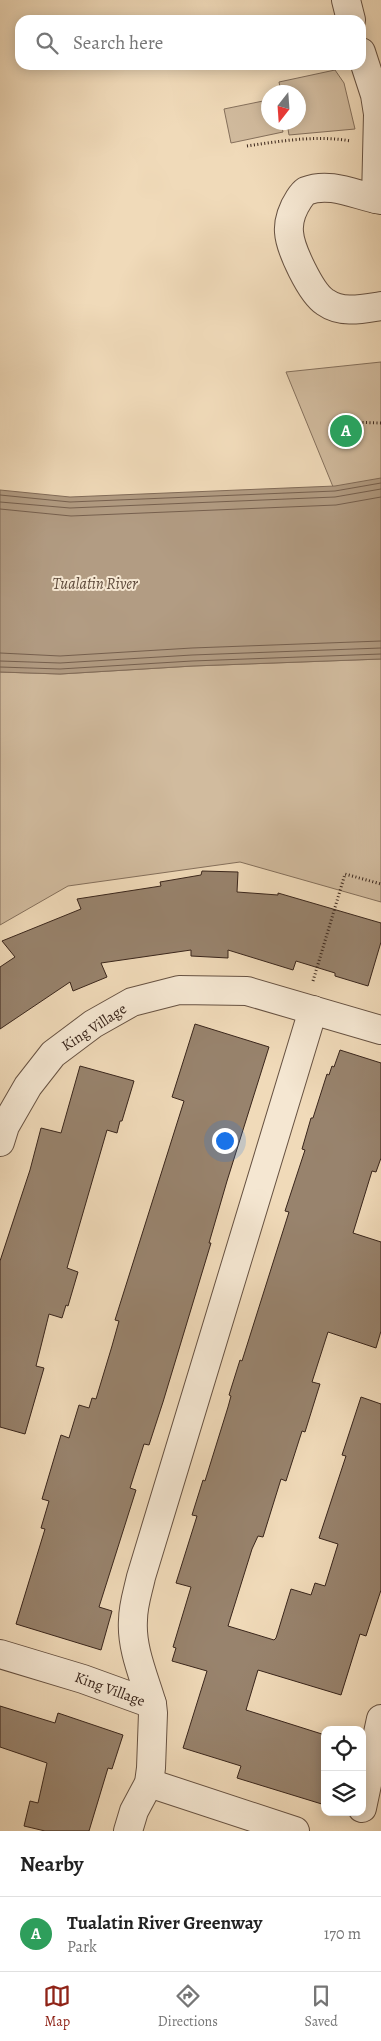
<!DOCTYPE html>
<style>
:root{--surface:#fff;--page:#f2f2f2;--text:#222;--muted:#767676;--line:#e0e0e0;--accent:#8f2418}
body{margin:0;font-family:Alegreya,serif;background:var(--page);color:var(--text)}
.controls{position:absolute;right:15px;bottom:15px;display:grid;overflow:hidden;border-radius:10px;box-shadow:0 2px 12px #0003}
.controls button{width:45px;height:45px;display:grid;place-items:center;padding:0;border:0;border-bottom:1px solid var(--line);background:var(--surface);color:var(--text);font:25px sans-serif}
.compass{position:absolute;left:261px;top:85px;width:45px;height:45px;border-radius:50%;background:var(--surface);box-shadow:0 2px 12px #0003;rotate:197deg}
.you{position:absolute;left:224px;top:1140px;width:18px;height:18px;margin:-12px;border:4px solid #fff;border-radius:50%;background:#1a73e8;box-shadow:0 0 0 8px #1a73e833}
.badge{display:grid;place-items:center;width:32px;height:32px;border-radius:50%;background:var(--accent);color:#fff;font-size:16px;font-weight:700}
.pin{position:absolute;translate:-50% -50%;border:2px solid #fff;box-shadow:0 1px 5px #0006}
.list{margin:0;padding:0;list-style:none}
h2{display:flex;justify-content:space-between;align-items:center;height:65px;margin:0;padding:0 20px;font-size:21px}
h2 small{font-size:16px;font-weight:400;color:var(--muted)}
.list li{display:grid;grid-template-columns:32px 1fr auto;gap:15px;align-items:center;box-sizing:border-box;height:75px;padding:0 20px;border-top:1px solid var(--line)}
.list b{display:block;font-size:19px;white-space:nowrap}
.list p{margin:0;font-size:16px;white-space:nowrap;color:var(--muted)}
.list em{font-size:16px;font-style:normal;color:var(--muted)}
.icon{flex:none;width:28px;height:28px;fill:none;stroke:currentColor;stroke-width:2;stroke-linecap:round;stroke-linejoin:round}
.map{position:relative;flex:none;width:381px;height:1831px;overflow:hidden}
.search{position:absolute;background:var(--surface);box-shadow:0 2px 12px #0003;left:15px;right:15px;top:15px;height:55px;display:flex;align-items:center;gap:12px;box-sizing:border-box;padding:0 18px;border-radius:15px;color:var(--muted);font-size:19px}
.sheet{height:140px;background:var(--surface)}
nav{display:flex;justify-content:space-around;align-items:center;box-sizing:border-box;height:70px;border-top:1px solid var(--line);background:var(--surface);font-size:14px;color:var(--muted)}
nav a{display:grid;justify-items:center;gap:2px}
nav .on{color:var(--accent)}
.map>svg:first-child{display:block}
.green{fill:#d1bb9e;stroke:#85705c}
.water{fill:#b29c83;stroke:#826c59}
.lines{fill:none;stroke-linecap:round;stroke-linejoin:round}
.shore{stroke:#76604f;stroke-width:1}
.building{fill:#98836d;stroke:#39251b}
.minor-casing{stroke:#675242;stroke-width:30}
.path{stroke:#39251b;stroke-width:3;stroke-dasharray:1 2.5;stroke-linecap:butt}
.minor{stroke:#f5e7d2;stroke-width:28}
.labels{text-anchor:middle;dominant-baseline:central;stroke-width:4;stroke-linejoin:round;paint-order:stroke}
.street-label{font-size:15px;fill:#39251b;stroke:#f5e7d2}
.water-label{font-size:16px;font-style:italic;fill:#5d493a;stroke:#f5e7d2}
</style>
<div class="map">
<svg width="381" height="1831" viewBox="0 0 381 1831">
<rect width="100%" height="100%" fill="#f0dab9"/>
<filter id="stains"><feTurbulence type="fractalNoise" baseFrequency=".004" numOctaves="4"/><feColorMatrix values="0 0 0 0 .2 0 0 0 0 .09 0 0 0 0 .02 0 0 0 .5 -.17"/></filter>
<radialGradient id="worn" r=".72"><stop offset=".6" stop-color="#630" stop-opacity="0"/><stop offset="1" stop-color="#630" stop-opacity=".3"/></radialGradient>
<g class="green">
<polygon points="335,70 344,83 355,129 289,135 287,123 298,122 298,92 281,92 279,82"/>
<polygon points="268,100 268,122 281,123 283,132 231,143 224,109"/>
<polygon points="381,362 381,490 338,499 286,372"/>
<polygon points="381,659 381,902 240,862 68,886 0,925 0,672 60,674 193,666"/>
</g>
<polygon class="water" points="381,478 381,659 193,666 60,674 0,672 0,490 70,497 335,486"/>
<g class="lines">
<g class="shore">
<polyline points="0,495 70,502 335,491 381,483"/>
<polyline points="0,502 70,508 335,497 381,489"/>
<polyline points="0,509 71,516 336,505 381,497"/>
<polyline points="0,653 60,656 192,648 381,641"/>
<polyline points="0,661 60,663 192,655 381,648"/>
<polyline points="0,667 60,669 192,661 381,654"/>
</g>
</g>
<g class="building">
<polygon points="202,871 238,872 237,892 278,895 278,893 381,923 381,942 368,986 335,976 335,973 296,961 293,970 228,950 228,958 191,956 191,950 101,963 107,977 73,991 70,982 0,1029 0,967 15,957 2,941 81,909 77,899 161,886 160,882 201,875"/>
<polygon points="195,1024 269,1047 227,1181 209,1243 211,1243 163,1402 149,1445 144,1444 130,1488 136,1490 99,1607 112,1611 101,1650 16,1624 45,1529 41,1528 49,1501 42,1499 61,1435 69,1438 79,1405 89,1408 92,1398 96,1399 112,1346 119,1321 115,1320 184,1101 172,1097"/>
<polygon points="340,1050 381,1063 381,1158 376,1172 372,1171 353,1233 381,1242 381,1331 376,1348 328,1332 312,1382 320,1384 305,1432 302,1431 286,1481 281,1479 263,1537 258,1536 252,1549 228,1626 274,1640 276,1638 291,1589 311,1595 315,1583 325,1586 338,1544 319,1538 346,1456 342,1455 361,1397 381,1404 381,1590 366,1636 360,1634 341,1695 258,1670 246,1710 325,1735 325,1805 237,1778 241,1766 183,1748 207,1671 172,1661 176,1648 173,1647 191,1587 176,1583 197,1516 192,1515 203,1480 205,1481 228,1407 231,1396 229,1395 240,1360 242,1361 289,1212 285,1211 305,1150 302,1149 311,1118 313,1118 327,1074 329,1075 332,1066 334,1067"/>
<polygon points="80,1066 134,1081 122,1121 120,1121 117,1133 107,1130 67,1268 78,1272 68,1306 66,1305 62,1318 49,1314 36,1366 44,1368 25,1434 0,1427 0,1261 30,1170 41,1128 61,1133"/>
<polygon points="0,1706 55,1723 58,1713 123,1735 112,1769 108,1768 89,1831 45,1831 24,1826 30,1801 38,1803 47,1763 0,1747"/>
</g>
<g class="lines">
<g class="minor-casing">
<g id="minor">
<polyline points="346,0 351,20"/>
<polyline points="361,52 375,95 378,114 376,199"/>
<path d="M381,200C357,196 331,181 306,191C303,193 301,196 299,199C293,208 288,221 289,232C290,249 311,293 325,302C342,314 362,309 381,306"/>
<polyline points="0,1142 5,1126 28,1086 53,1054 93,1024 132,1002 179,990 247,991 381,1030"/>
<polyline points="0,1654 83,1679 152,1704 153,1713 151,1768 149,1783 134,1811 128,1831"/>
<path d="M152,1704C144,1677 131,1648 133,1620C133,1605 138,1591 141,1577L313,1010"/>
<polyline points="149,1783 295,1831"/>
<polyline points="362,1808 381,1719"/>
</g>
</g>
<g class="path">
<path d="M247,146C281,141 317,135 351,141"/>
<polyline points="345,422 381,423"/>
<polyline points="313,981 345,874 381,884"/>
</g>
<use href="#minor" class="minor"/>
</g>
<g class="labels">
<g class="street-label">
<text transform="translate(94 1027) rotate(-33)">King Village</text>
<text transform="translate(110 1689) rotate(20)">King Village</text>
</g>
<g class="water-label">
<text x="95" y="584">Tualatin River</text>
</g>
</g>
<rect width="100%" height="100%" filter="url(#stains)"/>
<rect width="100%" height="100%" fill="url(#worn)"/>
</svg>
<div class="controls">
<button><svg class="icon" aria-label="locate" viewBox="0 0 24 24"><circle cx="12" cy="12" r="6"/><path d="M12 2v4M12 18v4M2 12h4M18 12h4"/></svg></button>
<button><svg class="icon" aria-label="layers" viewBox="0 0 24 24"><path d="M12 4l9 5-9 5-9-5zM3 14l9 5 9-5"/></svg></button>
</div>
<svg class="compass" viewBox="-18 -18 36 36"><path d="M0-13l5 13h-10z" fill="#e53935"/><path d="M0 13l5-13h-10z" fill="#767676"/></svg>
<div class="you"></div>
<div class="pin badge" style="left:346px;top:431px;background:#2e9e5b">A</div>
<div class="search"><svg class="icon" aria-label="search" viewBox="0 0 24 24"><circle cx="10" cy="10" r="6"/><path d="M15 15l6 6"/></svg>Search here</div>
</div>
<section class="sheet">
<h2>Nearby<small></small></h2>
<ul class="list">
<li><span class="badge" style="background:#2e9e5b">A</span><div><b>Tualatin River Greenway</b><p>Park</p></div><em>170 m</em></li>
</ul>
</section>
<nav>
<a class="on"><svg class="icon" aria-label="map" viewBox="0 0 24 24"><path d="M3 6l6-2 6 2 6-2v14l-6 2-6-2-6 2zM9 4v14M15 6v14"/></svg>Map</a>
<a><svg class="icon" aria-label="directions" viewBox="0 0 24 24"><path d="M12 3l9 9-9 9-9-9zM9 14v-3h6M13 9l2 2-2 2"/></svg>Directions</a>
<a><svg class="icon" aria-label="saved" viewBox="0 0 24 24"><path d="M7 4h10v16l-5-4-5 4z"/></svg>Saved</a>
</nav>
